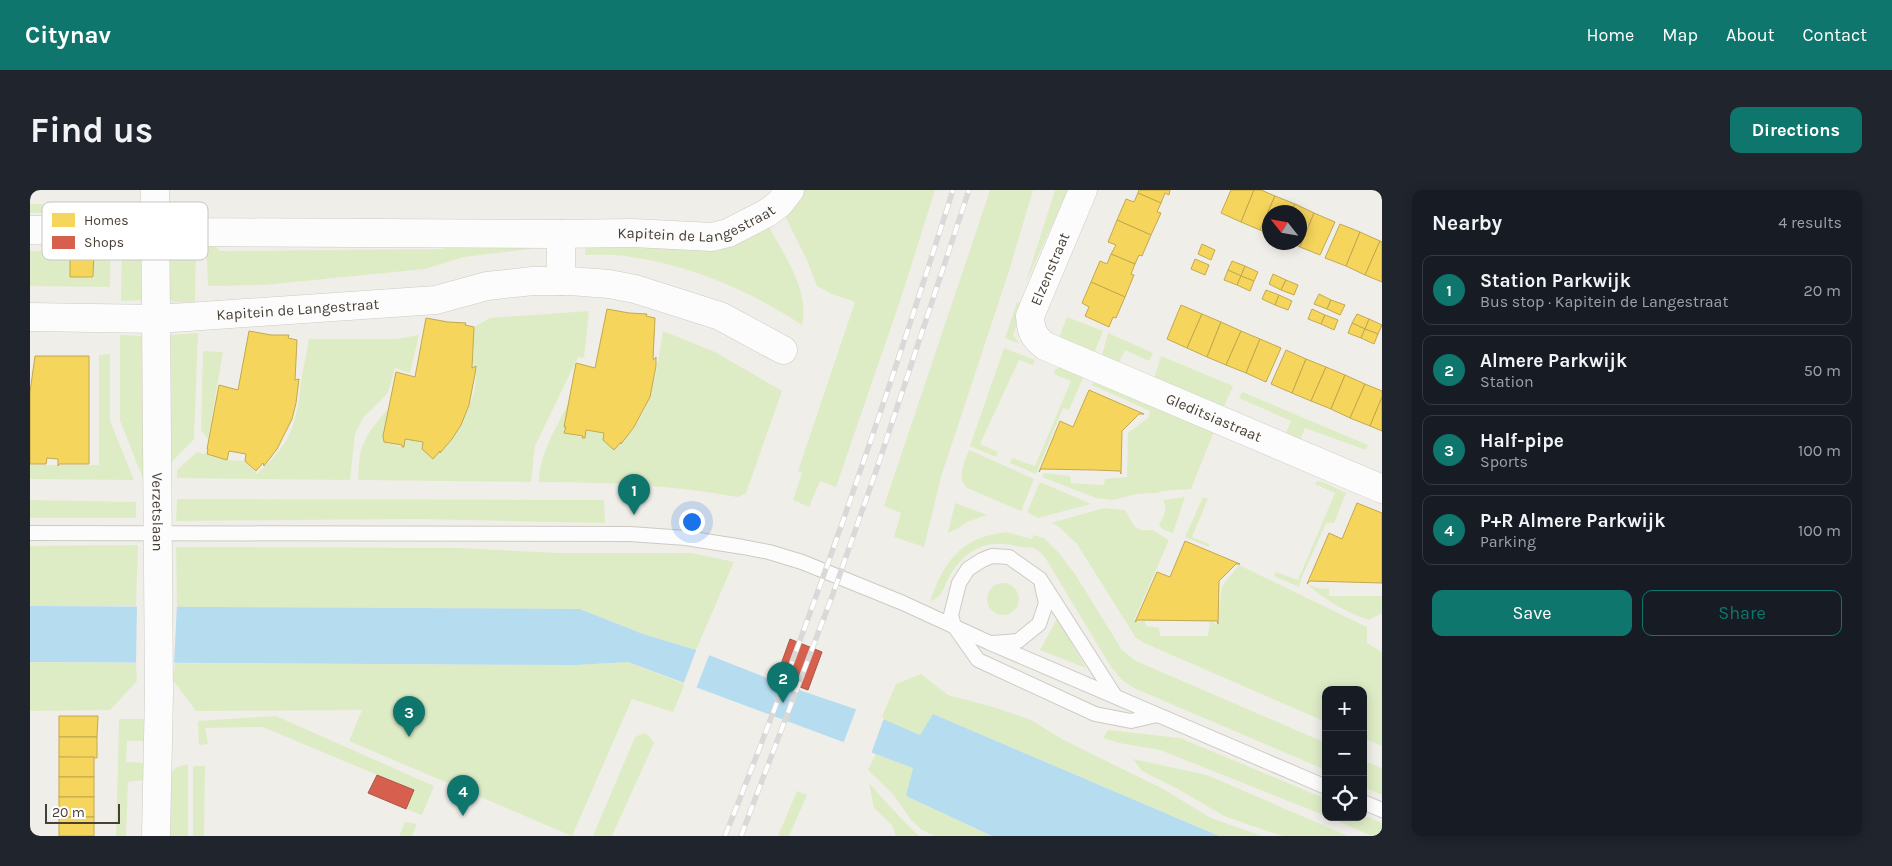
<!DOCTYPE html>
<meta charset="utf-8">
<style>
:root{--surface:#171b24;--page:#20242c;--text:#f1f3f6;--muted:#9ea1a6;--line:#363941;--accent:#0f766e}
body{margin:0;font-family:Karla,sans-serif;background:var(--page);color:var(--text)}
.controls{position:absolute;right:15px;bottom:15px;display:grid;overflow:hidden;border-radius:10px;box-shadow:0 2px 12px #0003}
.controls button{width:45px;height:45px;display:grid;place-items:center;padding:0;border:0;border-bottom:1px solid var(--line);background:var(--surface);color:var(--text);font:25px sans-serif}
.compass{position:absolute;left:1232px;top:15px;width:45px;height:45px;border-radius:50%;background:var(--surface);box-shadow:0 2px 12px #0003;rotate:301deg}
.scale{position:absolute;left:15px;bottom:12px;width:75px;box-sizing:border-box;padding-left:5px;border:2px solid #473f34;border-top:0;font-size:14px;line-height:18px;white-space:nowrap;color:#473f34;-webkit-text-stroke:4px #fff;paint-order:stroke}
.you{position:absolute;left:661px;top:331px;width:18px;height:18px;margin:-12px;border:4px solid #fff;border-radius:50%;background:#1a73e8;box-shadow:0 0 0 8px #1a73e833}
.badge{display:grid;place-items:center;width:32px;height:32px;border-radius:50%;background:var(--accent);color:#fff;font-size:16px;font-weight:700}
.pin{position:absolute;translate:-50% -41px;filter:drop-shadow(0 1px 2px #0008)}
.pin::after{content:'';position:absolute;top:26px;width:18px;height:15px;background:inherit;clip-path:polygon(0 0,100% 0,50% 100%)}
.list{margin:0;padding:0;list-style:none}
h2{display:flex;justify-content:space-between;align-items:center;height:65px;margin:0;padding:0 20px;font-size:21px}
h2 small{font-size:16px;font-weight:400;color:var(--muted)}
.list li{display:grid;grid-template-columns:32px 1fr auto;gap:15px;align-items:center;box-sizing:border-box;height:70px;margin:0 10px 10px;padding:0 10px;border:1px solid var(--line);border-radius:10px}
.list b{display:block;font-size:19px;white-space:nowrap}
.list p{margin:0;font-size:16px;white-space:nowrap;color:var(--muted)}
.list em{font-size:16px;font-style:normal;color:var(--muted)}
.actions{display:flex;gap:10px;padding:15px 20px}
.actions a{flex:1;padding:11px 0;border:1px solid var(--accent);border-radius:10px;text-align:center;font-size:18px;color:var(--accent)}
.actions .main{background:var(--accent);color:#fff}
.icon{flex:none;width:28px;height:28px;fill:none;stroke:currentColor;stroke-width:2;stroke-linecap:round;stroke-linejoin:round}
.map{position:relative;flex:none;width:1352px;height:646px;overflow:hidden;border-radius:10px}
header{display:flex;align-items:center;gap:30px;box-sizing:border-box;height:70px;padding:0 25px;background:var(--accent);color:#fff}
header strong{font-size:24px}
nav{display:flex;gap:28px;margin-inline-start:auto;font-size:18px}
.intro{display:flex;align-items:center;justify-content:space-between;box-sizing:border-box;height:120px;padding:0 30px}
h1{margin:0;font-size:35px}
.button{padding:12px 22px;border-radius:10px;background:var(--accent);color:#fff;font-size:18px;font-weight:700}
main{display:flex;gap:30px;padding:0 30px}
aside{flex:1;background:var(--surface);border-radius:10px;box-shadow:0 2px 12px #0003}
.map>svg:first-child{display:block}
.green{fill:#deecc6;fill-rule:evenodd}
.water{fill:#b6dcf0}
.pier{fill:#f0eee8}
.homes{fill:#f6d55c;stroke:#c2a850}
.shops{fill:#d6604d;stroke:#ab5646}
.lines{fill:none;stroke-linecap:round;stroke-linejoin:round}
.lane-casing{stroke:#cdcac4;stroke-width:16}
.street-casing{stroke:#cdcac4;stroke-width:29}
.lane{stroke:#fdfcfc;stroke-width:14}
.street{stroke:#fdfcfc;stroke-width:28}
.rail-casing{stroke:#d9d9d8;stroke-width:5.5}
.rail{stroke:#fff;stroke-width:4;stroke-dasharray:11;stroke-linecap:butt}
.labels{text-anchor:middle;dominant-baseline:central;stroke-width:5;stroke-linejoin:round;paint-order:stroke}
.street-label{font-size:15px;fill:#473f34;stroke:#fff}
.key{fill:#fff;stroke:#c8c5c2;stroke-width:1}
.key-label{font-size:14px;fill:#473f34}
</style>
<header>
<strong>Citynav</strong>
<nav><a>Home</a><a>Map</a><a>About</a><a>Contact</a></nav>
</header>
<div class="intro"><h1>Find us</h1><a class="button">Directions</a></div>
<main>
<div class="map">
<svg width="1352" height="646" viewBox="0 0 1352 646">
<rect width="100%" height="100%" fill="#f0eee8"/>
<g class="green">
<polygon points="771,0 905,0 871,108 806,297 790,291 779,317 763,310 772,283 768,281 825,112 802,104 787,96 777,70 753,22"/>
<polygon points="960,0 1003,0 979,81 911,287 894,357 864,347 871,323 854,316"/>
<polygon points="1025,0 1038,0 996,92"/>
<polygon points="0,14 42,15 41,23 0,23"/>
<path d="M738,35C754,65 780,100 772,135C720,101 663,76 601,67C586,64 570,65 555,65L556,54L719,48Z"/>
<polygon points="92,50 107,53 114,57 117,110 91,111"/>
<path d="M39,51H81L80,97L0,96V61H40ZM40,61H63L64,88L40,87Z"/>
<polygon points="166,51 165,112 142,112 139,105 139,63 147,53"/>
<polygon points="176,52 183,53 190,61 412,59 422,53 499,52 500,59 434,67 395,79 234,95 178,96"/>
<polygon points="987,112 994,117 983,145 990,154 975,148"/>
<path d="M559,121L554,168L548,167L505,256L501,292L328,290C329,282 328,274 330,266C332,249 347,231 359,218L354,252L371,257L375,249L393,252L392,259L403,268C424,249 456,200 443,172L444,137L460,128Z"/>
<polygon points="1037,127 1073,141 1063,166 1027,152"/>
<path d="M633,141L685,162L752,201L716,303L708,307C641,295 577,292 509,292C509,264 526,239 538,214L534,237H536L535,243L554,248L556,240L574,243L573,250L584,260C589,254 595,249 600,243C624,215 627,176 633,141Z"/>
<polygon points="168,143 164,249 136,278 138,153 141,145"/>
<polygon points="1078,143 1123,163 1119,171 1095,160 1087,176 1071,169"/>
<polygon points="90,145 113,146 117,290 113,289 90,230"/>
<path d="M389,145L380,183L365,178L358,203L333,228L325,244L320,290L147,288V280L167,262L197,270L215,271L227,284C235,276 244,268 251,258C266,239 268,215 271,192C273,177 277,163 279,149H366Z"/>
<polygon points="974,158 1005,170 1003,175 989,170 950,254 968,262 966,267 940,256"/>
<polygon points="173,161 193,162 178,249 171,240"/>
<polygon points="80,164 80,231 104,290 0,289 0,275 69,275 69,165"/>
<polygon points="1131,166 1203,196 1192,221 1123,192"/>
<polygon points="1031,176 1055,183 1039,220 1033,218 1006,284 980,273 982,268 1005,276 1041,191 1024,184 1025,180"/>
<polygon points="1065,188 1185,239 1161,299 1132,301 1127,303 1106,304 1083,310 1066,308 1012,287 1014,283 1040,286 1041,293 1074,295 1075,289 1097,287 1098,243 1119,227 1120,221 1062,195"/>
<polygon points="1212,202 1338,255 1336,260 1275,238 1269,253 1254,247 1261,231 1209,208"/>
<path d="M939,260L1004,289L991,321L937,298C926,287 934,274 939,260Z"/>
<polygon points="1287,291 1293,292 1316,303 1304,333 1296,333 1271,389 1269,397 1244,386 1246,382 1268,390 1305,303 1285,294"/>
<polygon points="1010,292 1061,314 1008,328 997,322"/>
<path d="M1155,307L1143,343L1132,339L1129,335C1134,326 1138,319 1133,310Z"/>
<polygon points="1173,307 1178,309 1162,347 1179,354 1179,357 1155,347"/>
<polygon points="147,309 574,310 575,333 390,329 146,331"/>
<polygon points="0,310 106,312 106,328 0,328"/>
<polygon points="925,313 957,325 937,332 925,340 918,343"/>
<polygon points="1074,318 1095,320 1104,336 1111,340 1122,340 1139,350 1104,430 1107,432 1115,430 1116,436 1129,438 1130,446 1178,446 1180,431 1187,434 1192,396 1209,375 1337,437 1337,453 1352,462 1352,556 1333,548 1333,500 1296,500 1296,532 1114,453 1106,448 1047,354 1028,336 1021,333"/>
<path d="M976,342L1002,349L1003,345L1014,348L1028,362L1045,384L1092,460L1106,471L1296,553V580L1106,499L1093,491L1081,477L1016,369C1004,353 1002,360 986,356C956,348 933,361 918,389C913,400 912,406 900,412C913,371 932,347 976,342Z"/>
<polygon points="108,355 106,416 0,416 0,356"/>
<polygon points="146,357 431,358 527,363 662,363 704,372 666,460 613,444 550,419 147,417"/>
<circle cx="973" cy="409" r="16"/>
<path d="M1277,394L1287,398L1299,399V406H1352V423L1339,430C1317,423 1295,410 1277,394Z"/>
<polygon points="1027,429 1056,478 1010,460"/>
<polygon points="0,472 106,473 107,491 80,520 0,521"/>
<polygon points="598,472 655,494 643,522 602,509 542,646 319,551 332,520 166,521 143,490 145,473 546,475"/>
<polygon points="891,484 918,505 967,518 1001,530 1032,549 1135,600 1181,628 1232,646 1189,646 903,524 890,545 851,529 866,494"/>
<polygon points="246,526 404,596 392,625 376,619 383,600 233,537 175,538 178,554 169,555 168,531"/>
<polygon points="89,529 116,529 114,551 97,551 96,572 113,573 114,590 98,592 96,646 86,646"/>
<polygon points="1078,540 1150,548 1296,609 1296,626 1130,560 1089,553 1073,548"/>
<polygon points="614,543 619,546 624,553 582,646 563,646 605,547"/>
<polygon points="846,564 883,578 876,606 962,646 905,646 892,640 881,630 863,604 838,580"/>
<polygon points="1103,569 1177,585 1318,646 1253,646 1225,637 1194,626 1146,598 1112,581"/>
<polygon points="1333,570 1352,578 1352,605 1333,597"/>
<polygon points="158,574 158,646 136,646 140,583 147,577"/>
<polygon points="163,576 175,576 174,646 163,646"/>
<path d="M839,593C855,611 871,629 889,646H866L862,635L844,618Z"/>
<polygon points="767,601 777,605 759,646 748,646"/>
<polygon points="1333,625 1352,633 1352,646 1342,646 1298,627 1333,627"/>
<polygon points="375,632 387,634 382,646 369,646"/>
</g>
<polygon class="water" points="0,416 550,419 613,444 666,460 760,497 846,526 890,545 903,524 1189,646 962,646 876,606 883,578 598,472 546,475 0,472"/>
<g class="pier">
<polygon points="107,414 147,414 144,475 106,475"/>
<polygon points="667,458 680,463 666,499 653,495"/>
<polygon points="827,517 854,528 841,564 813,554"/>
</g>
<g class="homes">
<polygon points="1109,0 1140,0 1139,5 1135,3 1131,13 1108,3"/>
<polygon points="1201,0 1224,0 1211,32 1191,23"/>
<polygon points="1224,0 1231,0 1245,6 1230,40 1211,32"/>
<polygon points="1108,3 1131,13 1127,22 1131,23 1121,45 1087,30 1096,9 1104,12"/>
<polygon points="1245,6 1265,14 1261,22 1240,22 1240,44 1230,40"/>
<polygon points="1265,14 1284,23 1270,57 1260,52 1270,52 1270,22 1261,22"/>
<polygon points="1284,23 1305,32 1290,65 1270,57"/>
<polygon points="1087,30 1121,45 1112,66 1109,65 1105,74 1081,64 1086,55 1078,52"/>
<polygon points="1310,34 1330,42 1316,76 1295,68"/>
<polygon points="1330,42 1350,51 1335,85 1316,76"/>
<polygon points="1350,51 1352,52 1352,92 1335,85"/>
<polygon points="1172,54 1185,60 1181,70 1168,64"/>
<polygon points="40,61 64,61 63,87 40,87"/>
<polygon points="1081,64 1105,74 1101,84 1104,85 1095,107 1061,92 1070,71 1077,74"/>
<polygon points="1165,69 1179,75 1175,85 1161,79"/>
<polygon points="1202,71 1215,76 1211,86 1198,80"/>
<polygon points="1215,76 1228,82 1224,91 1211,86"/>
<polygon points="1198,80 1211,86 1207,95 1194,90"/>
<polygon points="1243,84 1256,90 1251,100 1239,94"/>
<polygon points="1211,86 1224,91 1220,101 1207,95"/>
<polygon points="1256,90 1268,95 1264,105 1251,100"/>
<polygon points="1061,92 1095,107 1086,128 1083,127 1079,137 1055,126 1059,117 1052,113"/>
<polygon points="1236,100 1249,105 1245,115 1232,109"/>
<polygon points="1289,104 1301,110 1297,119 1284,114"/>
<polygon points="1249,105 1262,111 1258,120 1245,115"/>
<polygon points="1301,110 1315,115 1310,125 1297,119"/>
<polygon points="1151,115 1172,124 1157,158 1137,149"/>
<polygon points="577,119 599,123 617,124 616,126 625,128 623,169 625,169 626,167 626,176 620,207 604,237 591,254 591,252 584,260 573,250 574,243 556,240 555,248 552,248 553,246 534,243 536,237 534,237 546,173 565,178"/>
<polygon points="1282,119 1295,125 1291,134 1278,129"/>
<polygon points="1172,124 1191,132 1177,167 1157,158"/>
<polygon points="1327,124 1339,129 1335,139 1322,133"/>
<polygon points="1295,125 1308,130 1304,140 1291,134"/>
<polygon points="396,128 418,132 436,133 435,135 444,137 442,178 446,176 445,184 439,215 431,235 422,249 410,263 410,261 403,269 392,259 393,252 375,249 374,257 372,257 372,255 354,252 353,246 366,182 385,187"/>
<polygon points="1339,129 1352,135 1348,144 1335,139"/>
<polygon points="1191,132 1211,141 1196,175 1177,167"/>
<polygon points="1322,133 1335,139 1331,148 1318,143"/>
<polygon points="1335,139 1348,144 1344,154 1331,148"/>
<polygon points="219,141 241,145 259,145 258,148 267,150 265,190 269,189 266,213 262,229 247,259 234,276 233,273 226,281 215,271 216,264 199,261 197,270 177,264 178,259 177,259 189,195 208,200"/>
<polygon points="1211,141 1230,149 1216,183 1196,175"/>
<polygon points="1230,149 1251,158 1236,192 1216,183"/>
<polygon points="1256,160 1276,169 1262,203 1241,194"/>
<polygon points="5,166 59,166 59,274 29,274 28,276 28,269 17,268 16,274 0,274 0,202"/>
<polygon points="1276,169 1296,177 1281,211 1262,203"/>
<polygon points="1296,177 1315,185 1301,219 1281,211"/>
<polygon points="1315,185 1335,194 1320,228 1301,219"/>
<polygon points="1335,194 1352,201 1352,207 1340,236 1320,228"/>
<polygon points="1059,200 1114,224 1109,224 1092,241 1091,284 1090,281 1064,280 1011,279 1009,282 1030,231 1043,237"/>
<polygon points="1352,207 1352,241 1340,236"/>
<polygon points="1327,313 1352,323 1352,393 1280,391 1277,394 1299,343 1312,349"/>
<polygon points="1155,351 1210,374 1206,374 1189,391 1188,434 1187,431 1108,430 1105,432 1127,382 1140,387"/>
<polygon points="29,526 68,526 67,547 29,547"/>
<polygon points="29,547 67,547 67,568 29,567"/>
<rect x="29" y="567" width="35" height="20"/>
<rect x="29" y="587" width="35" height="20"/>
<rect x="29" y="607" width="35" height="20"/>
<rect x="29" y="627" width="35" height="19"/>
</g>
<g class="shops">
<polygon points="760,449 792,462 778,500 746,488"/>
<polygon points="347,585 384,600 376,619 338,603"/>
</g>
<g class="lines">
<g class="lane-casing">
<g id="lane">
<polyline points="0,343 600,344 656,348 713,357 739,362 772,372 873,413 960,453 1296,597"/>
<polyline points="963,453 988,451 1009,434 1016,413 1012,396"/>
<polyline points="1085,506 1010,389 979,367 962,366 952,370 938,379 929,393 921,425 924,436 948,470 1065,524 1101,531 1127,525"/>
<polyline points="1333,612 1352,620"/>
</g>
</g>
<g class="street-casing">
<g id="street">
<path id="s1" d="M125,0L129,503L126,646"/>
<path id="s2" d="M1053,0L1000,126C1001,142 1003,146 1015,156L1352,299"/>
<path id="s3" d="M0,40L126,39L155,42L523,44L603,43L682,47L698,43L737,23L749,14L760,0"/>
<polyline points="531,91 531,44"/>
<path id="s4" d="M0,127L127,129L172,126L406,110L457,96L503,91H540L579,94L605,99L690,126L753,160"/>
</g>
</g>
<use href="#lane" class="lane"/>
<use href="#street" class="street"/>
<g class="rail-casing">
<g id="rail">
<path d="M695,646C780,434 854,218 923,0"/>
<polyline points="711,646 803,404 847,278 939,0"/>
</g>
</g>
<use href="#rail" class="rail"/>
</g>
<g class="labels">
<g class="street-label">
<text stroke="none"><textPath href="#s3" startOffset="669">Kapitein de Langestraat</textPath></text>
<text transform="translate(1020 79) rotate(-67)">Elzenstraat</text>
<text stroke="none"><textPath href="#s4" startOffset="268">Kapitein de Langestraat</textPath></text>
<text stroke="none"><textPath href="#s2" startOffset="355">Gleditsiastraat</textPath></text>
<text stroke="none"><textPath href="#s1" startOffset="322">Verzetslaan</textPath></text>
</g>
</g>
<rect x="12" y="12" width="166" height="58" rx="8" class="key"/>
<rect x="22" y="23" width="23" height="14" fill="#f6d55c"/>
<rect x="22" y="46" width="23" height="13" fill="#d6604d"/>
<g class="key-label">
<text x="54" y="35">Homes</text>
<text x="54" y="57">Shops</text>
</g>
</svg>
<div class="controls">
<button>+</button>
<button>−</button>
<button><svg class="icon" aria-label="locate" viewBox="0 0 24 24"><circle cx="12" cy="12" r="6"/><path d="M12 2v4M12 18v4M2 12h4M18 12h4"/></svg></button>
</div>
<svg class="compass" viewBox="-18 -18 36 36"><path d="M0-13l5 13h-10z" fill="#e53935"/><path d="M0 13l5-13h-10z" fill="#9ea1a6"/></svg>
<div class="scale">20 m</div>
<div class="you"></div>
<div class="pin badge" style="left:604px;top:325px">1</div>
<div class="pin badge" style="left:753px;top:513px">2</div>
<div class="pin badge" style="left:379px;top:547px">3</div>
<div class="pin badge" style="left:433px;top:626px">4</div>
</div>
<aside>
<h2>Nearby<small>4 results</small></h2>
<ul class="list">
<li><span class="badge">1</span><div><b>Station Parkwijk</b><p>Bus stop · Kapitein de Langestraat</p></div><em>20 m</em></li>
<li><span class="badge">2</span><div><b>Almere Parkwijk</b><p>Station</p></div><em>50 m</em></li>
<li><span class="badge">3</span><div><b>Half-pipe</b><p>Sports</p></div><em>100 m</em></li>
<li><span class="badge">4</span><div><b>P+R Almere Parkwijk</b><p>Parking</p></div><em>100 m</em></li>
</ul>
<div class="actions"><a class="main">Save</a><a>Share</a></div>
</aside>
</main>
